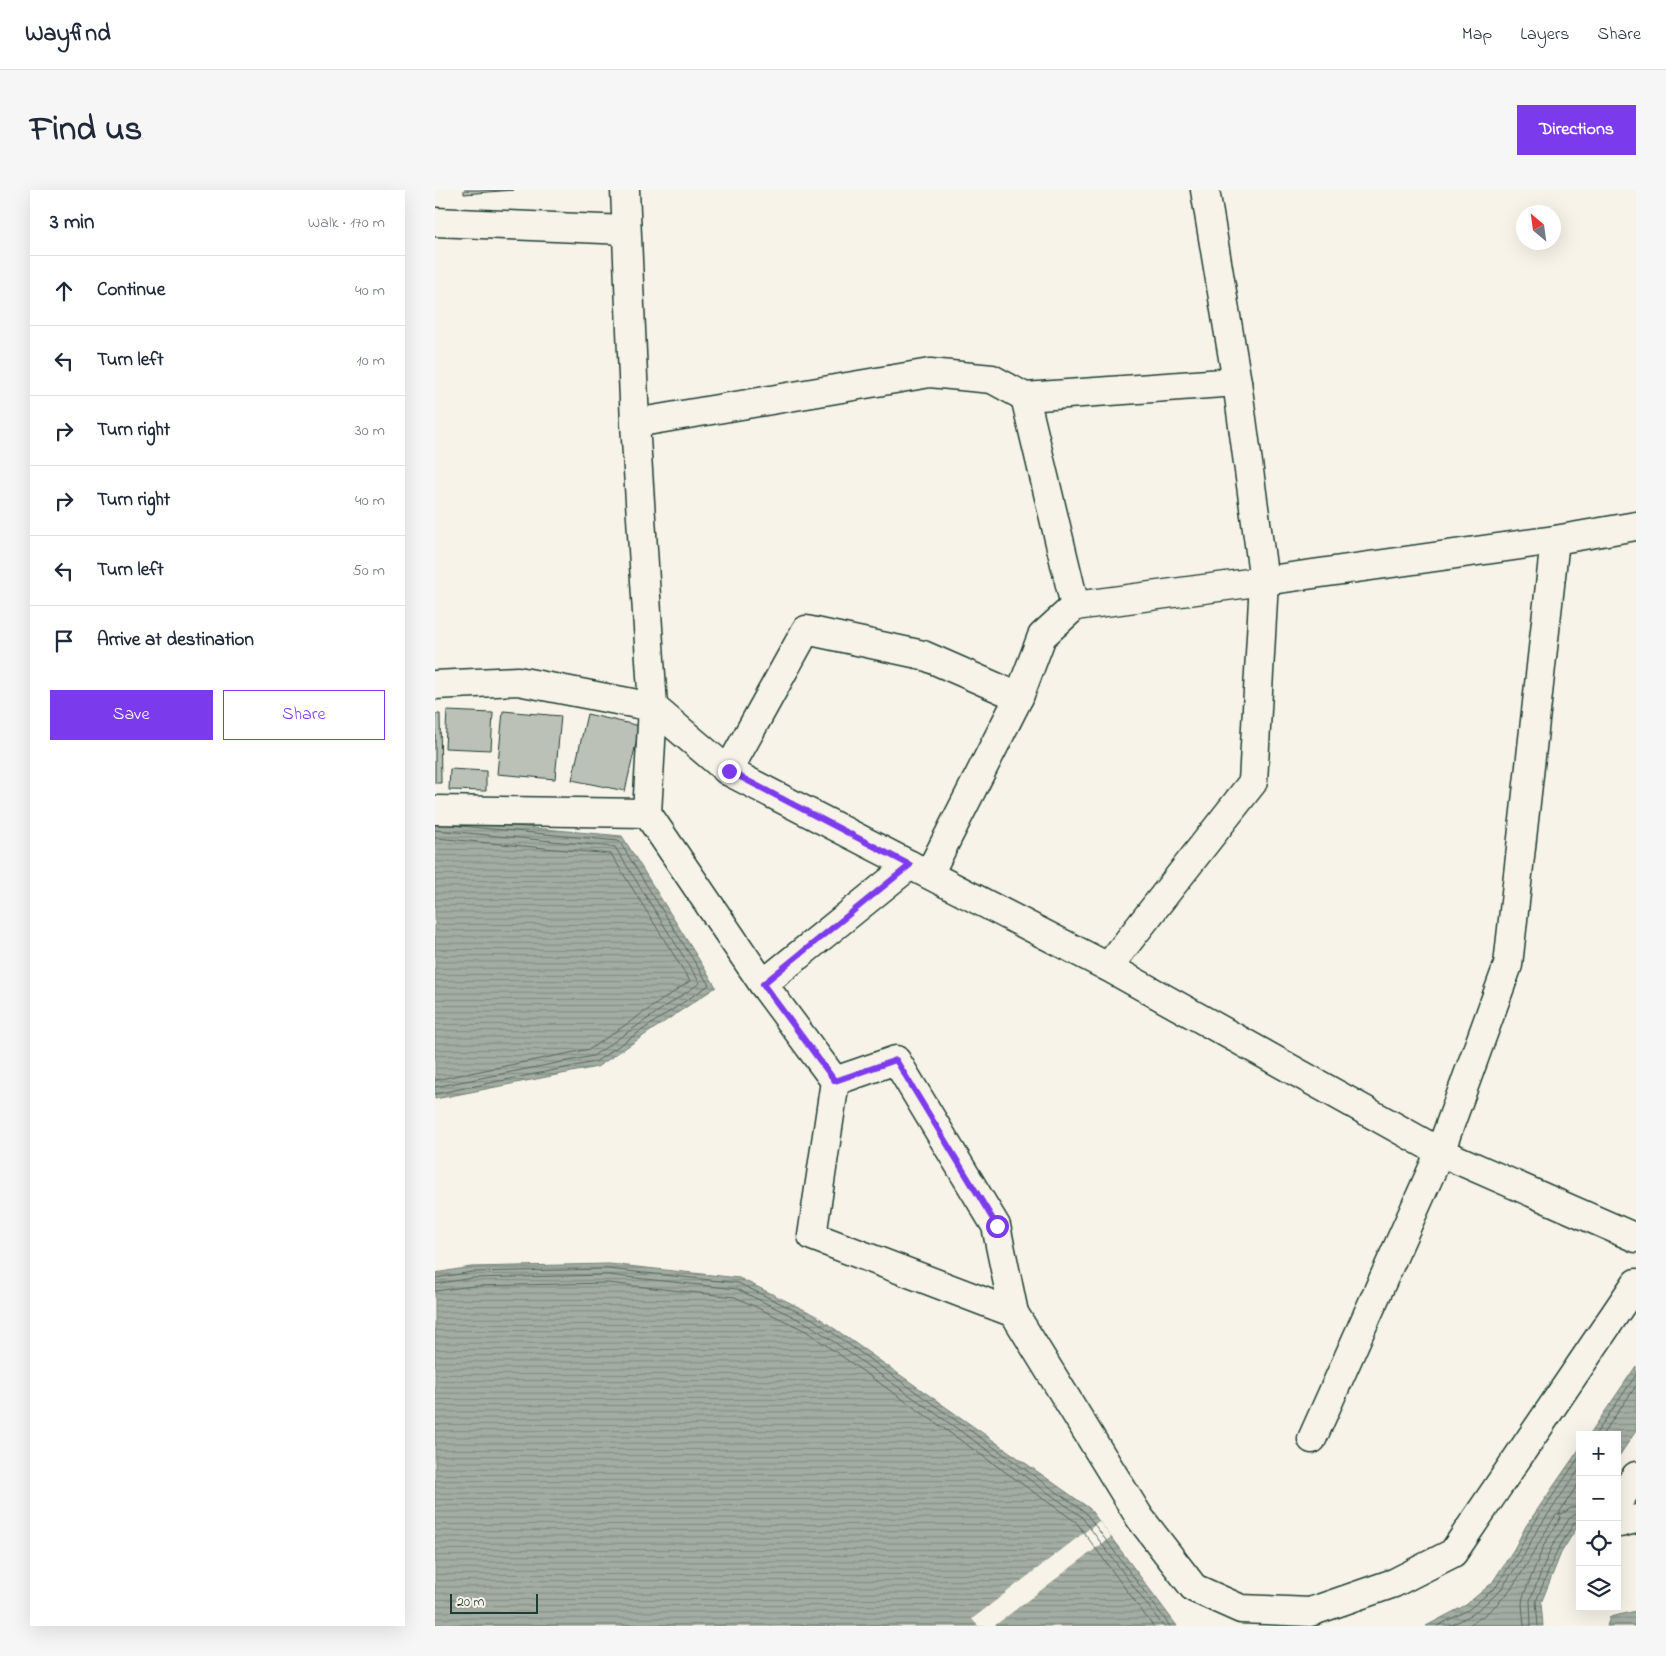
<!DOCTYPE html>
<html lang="en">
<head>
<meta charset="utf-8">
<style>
  body { margin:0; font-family:"Indie Flower",sans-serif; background:#f6f6f7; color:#1f2937 }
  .controls { position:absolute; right:15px; bottom:15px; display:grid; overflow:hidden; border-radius:0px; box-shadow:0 5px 20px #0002 }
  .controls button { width:45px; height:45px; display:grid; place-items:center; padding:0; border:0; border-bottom:1px solid #e0e1e3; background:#fff; color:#1f2937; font:25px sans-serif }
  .compass { position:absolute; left:1081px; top:15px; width:45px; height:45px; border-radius:50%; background:#fff; box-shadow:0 5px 20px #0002; rotate:331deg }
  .scale { position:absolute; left:15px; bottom:12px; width:88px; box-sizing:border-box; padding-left:5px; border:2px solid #1f3d34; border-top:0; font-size:14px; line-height:18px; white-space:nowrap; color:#1f3d34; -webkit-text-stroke:4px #f7f3e8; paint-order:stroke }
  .stop { position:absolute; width:15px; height:15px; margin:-11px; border:4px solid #7c3aed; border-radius:50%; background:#fff }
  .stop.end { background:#7c3aed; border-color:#fff; box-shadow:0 1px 5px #0008 }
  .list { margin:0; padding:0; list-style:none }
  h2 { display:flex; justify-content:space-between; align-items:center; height:65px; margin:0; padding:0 20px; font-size:21px }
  h2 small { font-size:16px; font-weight:400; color:#747a83 }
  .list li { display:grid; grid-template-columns:32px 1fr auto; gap:15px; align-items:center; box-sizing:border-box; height:70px; padding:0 20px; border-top:1px solid #e0e1e3 }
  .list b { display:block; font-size:19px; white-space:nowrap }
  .list em { font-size:16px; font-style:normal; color:#747a83 }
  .actions { display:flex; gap:10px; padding:15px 20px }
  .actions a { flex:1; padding:11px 0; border:1px solid #7c3aed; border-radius:0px; text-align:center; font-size:18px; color:#7c3aed }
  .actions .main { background:#7c3aed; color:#fff }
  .icon { flex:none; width:28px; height:28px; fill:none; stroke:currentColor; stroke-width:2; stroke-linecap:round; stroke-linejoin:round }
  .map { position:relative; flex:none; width:1201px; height:1436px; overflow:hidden; border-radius:0px }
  header { display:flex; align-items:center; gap:30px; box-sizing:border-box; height:70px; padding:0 25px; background:#fff; border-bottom:1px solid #e0e1e3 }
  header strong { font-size:24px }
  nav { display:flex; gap:28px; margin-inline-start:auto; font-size:18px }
  .intro { display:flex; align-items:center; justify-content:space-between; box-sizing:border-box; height:120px; padding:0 30px }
  h1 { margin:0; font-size:35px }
  .button { padding:12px 22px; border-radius:0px; background:#7c3aed; color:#fff; font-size:18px; font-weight:700 }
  main { display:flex; gap:30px; padding:0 30px }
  aside { flex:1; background:#fff; border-radius:0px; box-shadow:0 5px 20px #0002 }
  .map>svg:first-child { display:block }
  .water { fill:url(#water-rules); stroke:#6f8077 }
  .pier { fill:#f7f3e8 }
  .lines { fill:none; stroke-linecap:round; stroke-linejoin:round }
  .shore { stroke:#546a60; stroke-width:1 }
  .building { fill:#bbc1b6; stroke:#1f3d34 }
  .street-casing { stroke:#1f3d34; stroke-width:31 }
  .secondary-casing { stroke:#1f3d34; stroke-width:31 }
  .street { stroke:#f7f3e8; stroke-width:28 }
  .secondary { stroke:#f7f3e8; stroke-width:28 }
  .route { stroke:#7c3aed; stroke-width:6 }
</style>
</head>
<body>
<header>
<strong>Wayfind</strong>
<nav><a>Map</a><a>Layers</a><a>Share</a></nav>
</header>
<div class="intro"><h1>Find us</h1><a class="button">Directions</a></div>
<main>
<aside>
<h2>3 min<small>Walk · 170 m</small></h2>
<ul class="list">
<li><svg class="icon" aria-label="ahead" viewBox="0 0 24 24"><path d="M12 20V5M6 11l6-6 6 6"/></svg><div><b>Continue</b></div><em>40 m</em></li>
<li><svg class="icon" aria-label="left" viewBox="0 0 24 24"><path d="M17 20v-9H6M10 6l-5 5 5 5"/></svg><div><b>Turn left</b></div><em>10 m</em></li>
<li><svg class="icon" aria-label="right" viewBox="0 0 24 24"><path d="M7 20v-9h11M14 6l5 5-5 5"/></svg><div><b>Turn right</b></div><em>30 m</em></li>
<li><svg class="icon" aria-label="right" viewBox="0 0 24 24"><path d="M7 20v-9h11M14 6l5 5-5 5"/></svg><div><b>Turn right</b></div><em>40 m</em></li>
<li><svg class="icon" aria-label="left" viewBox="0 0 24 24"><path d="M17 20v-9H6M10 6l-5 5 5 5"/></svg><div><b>Turn left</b></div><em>50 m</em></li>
<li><svg class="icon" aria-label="arrive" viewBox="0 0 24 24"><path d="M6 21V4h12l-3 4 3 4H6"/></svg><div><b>Arrive at destination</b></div></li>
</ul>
<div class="actions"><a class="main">Save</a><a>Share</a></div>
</aside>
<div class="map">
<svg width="1201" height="1436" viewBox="0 0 1201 1436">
  <defs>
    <pattern id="water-rules" width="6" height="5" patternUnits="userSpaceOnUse" patternTransform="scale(1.25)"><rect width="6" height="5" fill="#a4ada3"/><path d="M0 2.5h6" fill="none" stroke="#858e86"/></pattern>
  </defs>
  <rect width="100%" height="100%" fill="#f7f3e8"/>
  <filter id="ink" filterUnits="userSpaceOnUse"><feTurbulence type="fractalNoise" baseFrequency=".02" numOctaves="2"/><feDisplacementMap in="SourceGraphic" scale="10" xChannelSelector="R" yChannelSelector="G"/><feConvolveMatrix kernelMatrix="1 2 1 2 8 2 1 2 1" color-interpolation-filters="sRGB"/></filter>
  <g filter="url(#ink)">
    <g class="water">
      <path d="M 0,629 L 187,646 L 281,797 L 162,877 L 0,909 Z"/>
      <path d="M 174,1074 L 304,1088 L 380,1125 L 654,1318 L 742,1436 L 0,1436 L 0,1083 L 36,1077 Z"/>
      <path d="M 1201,1176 L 1201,1241 L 1182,1269 L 1182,1245 L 1154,1245 Z"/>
      <path d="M 1145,1258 L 1145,1332 L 1126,1363 L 1106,1413 L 1108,1436 L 991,1436 L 1031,1415 L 1057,1393 L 1079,1359 L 1091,1336 Z"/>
      <path d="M 1201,1421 L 1201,1436 L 1172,1436 L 1175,1427 Z"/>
    </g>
    <path class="pier" d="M 664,1331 L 676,1347 L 559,1436 L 543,1436 L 537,1429 Z"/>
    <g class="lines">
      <g class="shore">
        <path d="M 0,640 L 180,657 L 265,793 L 158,866 L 0,897"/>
        <path d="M 0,648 L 176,664 L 255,791 L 155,859 L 0,890"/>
        <path d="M 0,904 L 160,872 L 274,795 L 184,651 L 15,635"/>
        <path d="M 0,1088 L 37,1082 L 173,1079 L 303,1093 L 378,1129 L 650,1322 L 735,1436"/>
        <path d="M 0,1094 L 37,1088 L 173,1085 L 302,1099 L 375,1135 L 646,1326 L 728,1436"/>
        <path d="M 0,1101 L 38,1096 L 173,1093 L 300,1107 L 371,1141 L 641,1332 L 718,1436"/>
        <path d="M 1160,1245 L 1201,1185"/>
        <path d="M 1167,1245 L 1201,1196"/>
        <path d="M 1145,1291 L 1124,1323 L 1127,1324 L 1136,1318 L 1145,1317"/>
        <path d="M 1002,1436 L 1033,1420 L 1061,1397 L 1083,1362 L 1095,1339 L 1145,1266"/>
        <path d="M 1015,1436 L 1038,1424 L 1065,1401 L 1089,1365 L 1101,1342 L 1145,1278"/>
        <path d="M 1032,1436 C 1080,1411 1093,1367 1121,1325 L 1124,1324 L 1126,1327 L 1109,1355 L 1088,1407 L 1087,1414 L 1089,1436"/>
        <path d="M 1096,1436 L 1095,1410 L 1116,1358 L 1134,1329 L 1139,1325 L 1145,1324"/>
        <path d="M 1103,1436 L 1101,1411 L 1122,1361 L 1139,1333 L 1145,1330"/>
      </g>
    </g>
    <g class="building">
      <path d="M 29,0 L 78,0 L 29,4 Z"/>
      <path d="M 12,521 L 58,523 L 56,560 L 10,558 Z"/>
      <path d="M 68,521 L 126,526 L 120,589 L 62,584 Z"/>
      <path d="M 0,524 L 5,524 L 6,593 L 0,593 Z"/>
      <path d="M 152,524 L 205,536 L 190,601 L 137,590 Z"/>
      <path d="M 15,579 L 51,581 L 51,601 L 14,600 Z"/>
    </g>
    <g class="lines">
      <defs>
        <g id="street">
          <path d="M 190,0 L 200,233 L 218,517 L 212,623 L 328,794 L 400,891 L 377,1046 L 579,1123 L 705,1328 L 759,1398 L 806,1419 L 875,1422 L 959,1393 L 1018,1363 L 1201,1093"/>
          <path d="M 770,0 L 802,192 L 829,391 L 1120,350 L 1201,336"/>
          <path d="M 0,32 L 191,40"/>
          <path d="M 590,207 L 640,416 L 829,391 L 818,592 L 673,777"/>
          <path d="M 200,233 L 495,183 L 557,189 L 590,207 L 802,192"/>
          <path d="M 293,581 L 371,440 L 488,465 L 584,507"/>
          <path d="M 0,620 L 212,623"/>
          <path d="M 494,684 L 584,507 L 607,446 L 640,416"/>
          <path d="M 328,794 L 475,675"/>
          <path d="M 400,891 L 461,870 L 561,1036 L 579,1123"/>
          <path d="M 877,1249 L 1005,962 L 1073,775 L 1120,350"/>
          <path d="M 1182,1313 L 1201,1286"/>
          <path d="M 1182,1328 L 1185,1333 L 1201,1329"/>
        </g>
        <path id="secondary" d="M 0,495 L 83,491 L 218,517 L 293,581 L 673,777 L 1005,962 L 1201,1048"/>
      </defs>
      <use href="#street" class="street-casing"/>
      <use href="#secondary" class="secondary-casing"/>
      <use href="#street" class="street"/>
      <use href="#secondary" class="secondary"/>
    </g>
  </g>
  <g class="lines" filter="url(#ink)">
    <path class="route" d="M 294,581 L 475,675 L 328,794 L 400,891 L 461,870 L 562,1036"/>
  </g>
</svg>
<div class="controls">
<button>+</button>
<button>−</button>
<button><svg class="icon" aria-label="locate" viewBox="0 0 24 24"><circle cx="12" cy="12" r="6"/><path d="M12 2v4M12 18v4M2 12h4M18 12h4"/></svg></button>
<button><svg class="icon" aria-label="layers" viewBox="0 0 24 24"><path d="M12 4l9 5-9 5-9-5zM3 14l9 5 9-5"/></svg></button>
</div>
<svg class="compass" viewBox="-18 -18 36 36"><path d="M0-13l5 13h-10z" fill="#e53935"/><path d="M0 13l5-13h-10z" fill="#747a83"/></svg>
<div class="scale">20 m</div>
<div class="stop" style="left:562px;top:1036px"></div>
<div class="stop end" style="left:294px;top:581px"></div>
</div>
</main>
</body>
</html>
